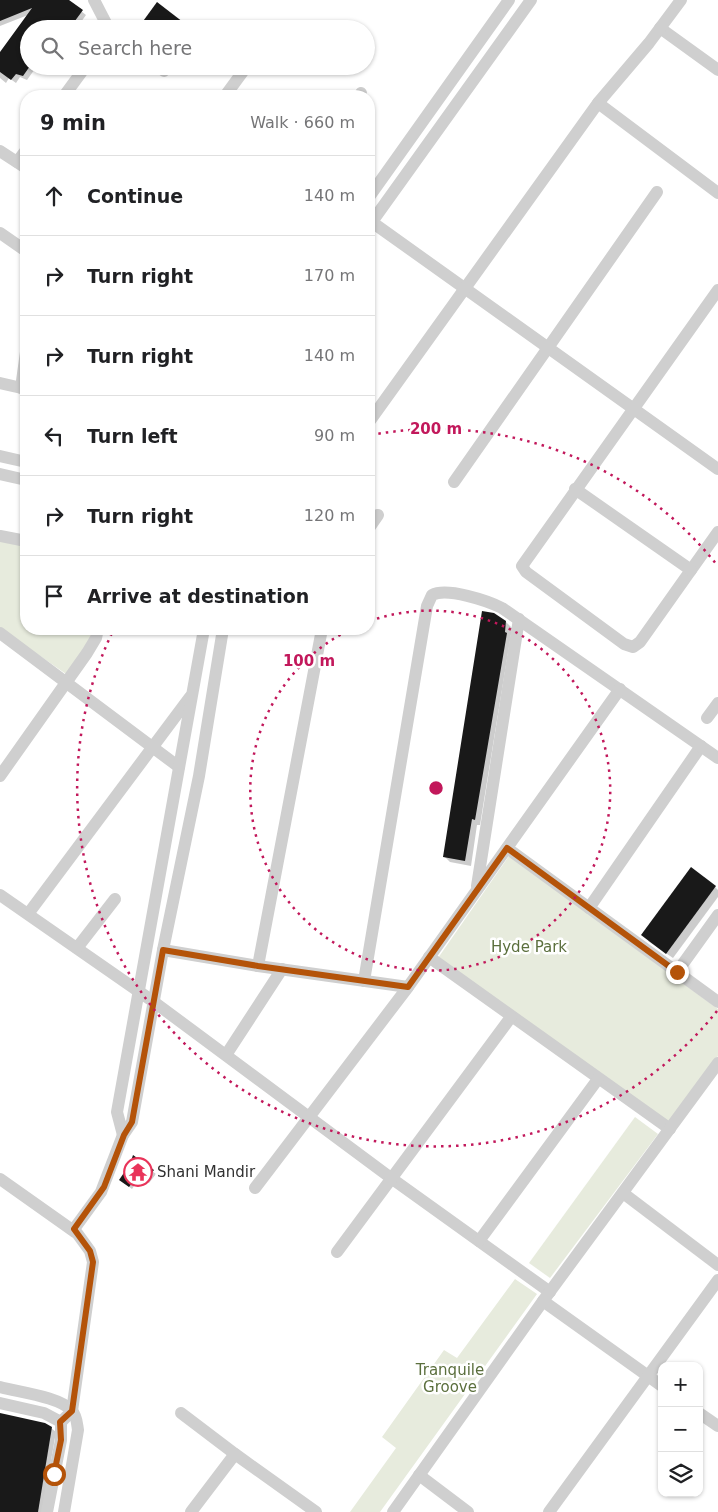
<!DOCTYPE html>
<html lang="en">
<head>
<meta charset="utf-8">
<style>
  body { margin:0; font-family:"DejaVu Sans",sans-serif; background:#f6f6f6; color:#202124 }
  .controls { position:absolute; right:15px; bottom:15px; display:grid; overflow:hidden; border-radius:10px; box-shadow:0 1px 4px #0004 }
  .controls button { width:45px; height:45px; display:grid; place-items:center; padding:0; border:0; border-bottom:1px solid #e0e0e0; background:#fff; color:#202124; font:25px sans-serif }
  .stop { position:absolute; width:15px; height:15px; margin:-11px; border:4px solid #b45309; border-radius:50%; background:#fff }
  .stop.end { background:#b45309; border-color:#fff; box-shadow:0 1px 5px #0008 }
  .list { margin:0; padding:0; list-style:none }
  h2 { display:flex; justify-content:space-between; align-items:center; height:65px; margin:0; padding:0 20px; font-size:21px }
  h2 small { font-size:16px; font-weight:400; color:#757577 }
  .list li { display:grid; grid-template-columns:32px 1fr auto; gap:15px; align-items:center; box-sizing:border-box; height:80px; padding:0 20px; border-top:1px solid #e0e0e0 }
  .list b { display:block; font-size:19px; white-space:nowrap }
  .list em { font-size:16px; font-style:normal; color:#757577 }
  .icon { flex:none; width:28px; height:28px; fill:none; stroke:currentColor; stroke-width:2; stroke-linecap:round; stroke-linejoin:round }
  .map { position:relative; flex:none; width:718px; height:1512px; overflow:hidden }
  .search { position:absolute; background:#fff; box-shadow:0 1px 4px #0004; left:20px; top:20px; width:355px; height:55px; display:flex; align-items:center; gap:12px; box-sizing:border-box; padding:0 18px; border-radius:28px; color:#757577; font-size:19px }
  .panel { position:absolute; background:#fff; box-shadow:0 1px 4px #0004; left:20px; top:90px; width:355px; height:545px; border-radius:20px }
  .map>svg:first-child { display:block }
  .green { fill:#e7ebdd }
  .shadow { fill:#0003 }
  .building { fill:#191919 }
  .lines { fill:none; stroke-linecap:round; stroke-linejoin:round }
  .minor { stroke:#cfcfcf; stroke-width:12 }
  .route { stroke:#b45309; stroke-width:6 }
  .ring { fill:none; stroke:#c2185b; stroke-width:2.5; stroke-dasharray:2.5 5 }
  .labels { text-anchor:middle; stroke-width:5; stroke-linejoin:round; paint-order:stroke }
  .park-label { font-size:15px; fill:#5b6f3d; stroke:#fff }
  .poi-label { font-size:15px; fill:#323232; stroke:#fff; text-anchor:start }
  .centre { fill:#c2185b; stroke:#fff; stroke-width:2.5 }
  .ring-label { font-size:15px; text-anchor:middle; font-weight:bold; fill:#c2185b; stroke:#fff; stroke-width:5; stroke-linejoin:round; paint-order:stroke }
</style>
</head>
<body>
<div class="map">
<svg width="718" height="1512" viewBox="0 0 718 1512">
  <rect width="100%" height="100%" fill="#fff"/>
  <g class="green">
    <path d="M 0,539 L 26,545 L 26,629 L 94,629 L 92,639 L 66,674 L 0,628 Z"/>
    <path d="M 509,856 L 718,1009 L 718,1056 L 669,1123 L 438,958 Z"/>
    <path d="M 635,1117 L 658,1134 L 550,1278 L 529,1263 Z"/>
    <path d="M 515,1279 L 537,1294 L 380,1512 L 350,1512 L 396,1448 L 382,1437 L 444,1350 L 457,1358 Z"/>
  </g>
  <g class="shadow">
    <path d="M 0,0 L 67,0 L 86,15 L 76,29 L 29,29 L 29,66 L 37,66 L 27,80 L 20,77 L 16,83 L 9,78 L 6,83 L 0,78 L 0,54 L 28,15 L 0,26 Z"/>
    <path d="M 506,622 L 512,628 L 480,825 L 477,825 L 471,866 L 450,862 L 444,856 Z"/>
    <path d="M 715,887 L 718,890 L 718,897 L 673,958 L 648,941 Z"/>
    <path d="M 133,1157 L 156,1174 L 149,1183 L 141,1176 L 132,1189 L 123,1182 Z"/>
    <path d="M 0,1414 L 51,1428 L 56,1432 L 42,1512 L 0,1512 Z"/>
  </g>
  <g class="building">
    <path d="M 0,0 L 69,0 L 83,10 L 69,29 L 29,29 L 30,66 L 23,76 L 16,74 L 11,80 L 0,72 L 0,52 L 32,8 L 0,21 Z"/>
    <path d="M 157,2 L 192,29 L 147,29 L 141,24 Z"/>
    <path d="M 482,611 L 494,613 L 506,621 L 505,632 L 507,633 L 475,820 L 472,819 L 465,861 L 443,857 Z"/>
    <path d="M 691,867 L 716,886 L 666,954 L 641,935 Z"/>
    <path d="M 133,1155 L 154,1170 L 146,1181 L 138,1175 L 129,1187 L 119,1180 L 130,1164 Z"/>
    <path d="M 0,1413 L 45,1423 L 52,1427 L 38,1512 L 0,1512 Z"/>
  </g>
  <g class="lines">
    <g class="minor">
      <path d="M 94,0 L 109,29"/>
      <path d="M 660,28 L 718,70"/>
      <path d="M 158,66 L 164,71"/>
      <path d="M 64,96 L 86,66"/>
      <path d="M 225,96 L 247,66"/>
      <path d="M 359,96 L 361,93"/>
      <path d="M 598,103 L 718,193"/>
      <path d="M 0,151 L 26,168"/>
      <path d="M 17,162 L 26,150"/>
      <path d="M 369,197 L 509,0"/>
      <path d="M 369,220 L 718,469"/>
      <path d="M 369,226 L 531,0"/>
      <path d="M 0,233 L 26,251"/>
      <path d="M 718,290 L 522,566 L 526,572 L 624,644 L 633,647 L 640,642 L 718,532"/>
      <path d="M 0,383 L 26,389"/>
      <path d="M 21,388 L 26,352"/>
      <path d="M 369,422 L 598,103 L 649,43 L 681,0"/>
      <path d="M 0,456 L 26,462"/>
      <path d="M 0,474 L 26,480"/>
      <path d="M 454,482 L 657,192"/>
      <path d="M 575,489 L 691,570"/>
      <path d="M 369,528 L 378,515"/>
      <path d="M 0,536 L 26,541"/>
      <path d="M 0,633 L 179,767"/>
      <path d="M 707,718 L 718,703"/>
      <path d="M 0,776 L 87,653 L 96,638 L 98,629"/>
      <path d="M 507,848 L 718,1002"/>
      <path d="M 477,886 L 519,619"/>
      <path d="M 0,895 L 154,1002 L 391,1178 L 550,1292"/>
      <path d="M 589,908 L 701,746"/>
      <path d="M 28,914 L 190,697"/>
      <path d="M 77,948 L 115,899"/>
      <path d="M 163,950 L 258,966 L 408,987"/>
      <path d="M 429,957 L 670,1129"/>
      <path d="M 258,966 L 322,629"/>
      <path d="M 677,972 L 718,915"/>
      <path d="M 364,981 L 427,606 L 432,595 C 447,587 488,601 502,608 L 718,758"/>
      <path d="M 226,1055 L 282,969"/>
      <path d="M 123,1135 L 117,1112 L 204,629"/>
      <path d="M 0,1179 L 75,1232"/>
      <path d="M 255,1188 L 408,987 L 620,689"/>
      <path d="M 623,1193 L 718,1265"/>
      <path d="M 479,1241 L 598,1079"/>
      <path d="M 337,1252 L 511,1017"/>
      <path d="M 543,1301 L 662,1386"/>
      <path d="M 0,1387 C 18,1392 61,1397 72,1411 C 77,1416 77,1424 78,1430 L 64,1512"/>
      <path d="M 0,1403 L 44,1413 L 61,1422 L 61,1440 L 47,1512"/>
      <path d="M 181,1413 L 235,1454"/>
      <path d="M 699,1413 L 718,1426"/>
      <path d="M 61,1422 L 72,1411 L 93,1262 L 90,1251 L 74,1229 L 101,1192 L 123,1135 L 132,1122 L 163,950 L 199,776 L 223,629"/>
      <path d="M 419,1475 L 468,1512"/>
      <path d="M 191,1512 L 235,1454 L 316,1512"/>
      <path d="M 393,1512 L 543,1301 L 718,1063"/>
      <path d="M 549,1512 L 718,1280"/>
    </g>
  </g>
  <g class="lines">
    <path class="route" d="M 54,1474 L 61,1440 L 60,1422 L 72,1411 L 93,1262 L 90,1251 L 74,1229 L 104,1187 L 124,1135 L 132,1122 L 163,950 L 258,966 L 408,987 L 507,848 L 677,972"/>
  </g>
  <g class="ring">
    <path d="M370 621A180 180 0 1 1 351 629"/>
    <path d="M717 1011A359 359 0 0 1 113 631M371 435A359 359 0 0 1 717 565"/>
  </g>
  <defs>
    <symbol id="temple-ring" viewBox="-11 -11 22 22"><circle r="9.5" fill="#fff" stroke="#e9345a" stroke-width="1.5"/><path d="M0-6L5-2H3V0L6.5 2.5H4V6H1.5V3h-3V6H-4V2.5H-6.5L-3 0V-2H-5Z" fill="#e9345a"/></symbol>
  </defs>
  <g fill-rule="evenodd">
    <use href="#temple-ring" x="122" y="1156" width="32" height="32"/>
  </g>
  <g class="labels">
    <g class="park-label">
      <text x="529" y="952">Hyde Park</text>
      <text x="450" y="1375">Tranquile<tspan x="450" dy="17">Groove</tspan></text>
    </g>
    <g class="poi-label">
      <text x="157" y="1177">Shani Mandir</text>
    </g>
  </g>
  <circle cx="436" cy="788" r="8" class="centre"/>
  <g class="ring-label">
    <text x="436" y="434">200 m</text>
    <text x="309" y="666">100 m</text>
  </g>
</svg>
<div class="controls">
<button>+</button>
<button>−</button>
<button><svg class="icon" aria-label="layers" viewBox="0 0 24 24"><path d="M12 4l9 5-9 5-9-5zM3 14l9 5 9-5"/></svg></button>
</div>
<div class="stop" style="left:54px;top:1474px"></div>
<div class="stop end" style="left:677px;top:972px"></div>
<div class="search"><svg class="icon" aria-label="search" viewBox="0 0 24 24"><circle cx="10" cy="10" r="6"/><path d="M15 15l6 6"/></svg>Search here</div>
<section class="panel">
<h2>9 min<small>Walk · 660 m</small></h2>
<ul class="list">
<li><svg class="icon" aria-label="ahead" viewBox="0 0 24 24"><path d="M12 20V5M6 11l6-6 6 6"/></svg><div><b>Continue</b></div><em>140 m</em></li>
<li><svg class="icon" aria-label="right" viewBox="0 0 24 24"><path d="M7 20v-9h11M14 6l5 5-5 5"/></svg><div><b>Turn right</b></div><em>170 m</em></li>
<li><svg class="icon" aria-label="right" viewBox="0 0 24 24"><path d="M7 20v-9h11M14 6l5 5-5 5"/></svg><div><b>Turn right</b></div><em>140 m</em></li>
<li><svg class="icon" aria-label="left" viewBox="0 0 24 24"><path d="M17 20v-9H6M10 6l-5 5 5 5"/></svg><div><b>Turn left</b></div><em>90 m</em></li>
<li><svg class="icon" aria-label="right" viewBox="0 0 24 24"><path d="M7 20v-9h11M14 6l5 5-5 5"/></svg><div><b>Turn right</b></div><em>120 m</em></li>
<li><svg class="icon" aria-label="arrive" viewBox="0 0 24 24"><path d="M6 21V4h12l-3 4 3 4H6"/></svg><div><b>Arrive at destination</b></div></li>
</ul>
</section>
</div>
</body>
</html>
